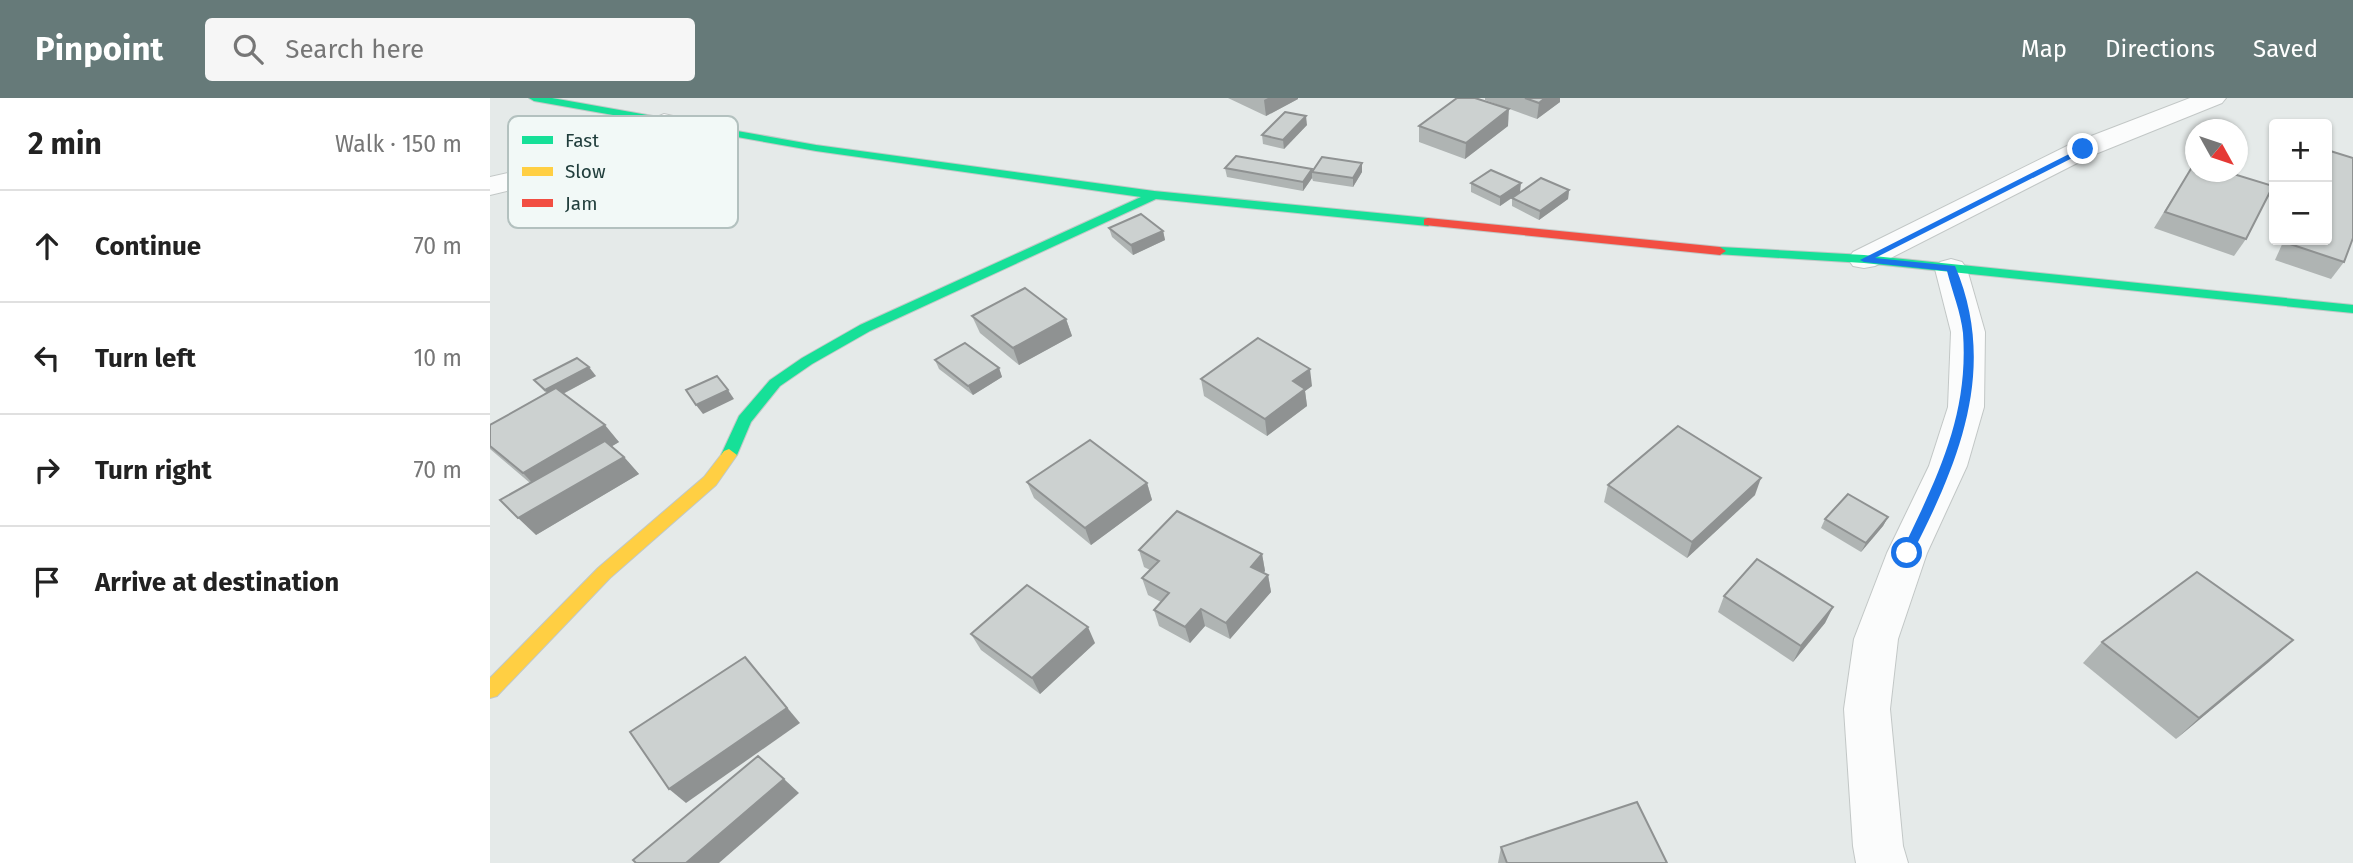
<!DOCTYPE html>
<html lang="en">
<head>
<meta charset="utf-8">
<style>
  body { margin:0; font-family:"Fira Sans",sans-serif; background:#f6f6f6; color:#222 }
  .controls { position:absolute; right:21px; top:21px; display:grid; overflow:hidden; border-radius:7px; box-shadow:0 2px 5px #0004 }
  .controls button { width:63px; height:63px; display:grid; place-items:center; padding:0; border:0; border-bottom:2px solid #e0e0e0; background:#fff; color:#222; font:35px sans-serif }
  .compass { position:absolute; left:1695px; top:21px; width:63px; height:63px; border-radius:50%; background:#fff; box-shadow:0 2px 5px #0004; rotate:130deg }
  .stop { position:absolute; width:21px; height:21px; margin:-16px; border:5px solid #1a73e8; border-radius:50%; background:#fff }
  .stop.end { background:#1a73e8; border-color:#fff; box-shadow:0 2px 7px #0008 }
  .list { margin:0; padding:0; list-style:none }
  h2 { display:flex; justify-content:space-between; align-items:center; height:91px; margin:0; padding:0 28px; font-size:30px }
  h2 small { font-size:23px; font-weight:400; color:#767676 }
  .list li { display:grid; grid-template-columns:46px 1fr auto; gap:21px; align-items:center; box-sizing:border-box; height:112px; padding:0 28px; border-top:2px solid #e0e0e0 }
  .list b { display:block; font-size:26px; white-space:nowrap }
  .list em { font-size:23px; font-style:normal; color:#767676 }
  .icon { flex:none; width:38px; height:38px; fill:none; stroke:currentColor; stroke-width:2; stroke-linecap:round; stroke-linejoin:round }
  .map { position:relative; flex:none; width:1863px; height:765px; overflow:hidden }
  header { display:flex; align-items:center; gap:42px; box-sizing:border-box; height:98px; padding:0 35px; background:#667a79; color:#fff }
  header strong { font-size:33px }
  nav { display:flex; gap:38px; margin-inline-start:auto; font-size:24px }
  .search { width:490px; height:63px; background:#f6f6f6; display:flex; align-items:center; gap:18px; box-sizing:border-box; padding:0 24px; border-radius:7px; color:#767676; font-size:26px }
  main { display:flex }
  aside { flex:1; background:#fff }
  .map>svg:first-child { display:block }
  .lines { fill:none; stroke-linecap:round; stroke-linejoin:round }
  .street-casing { stroke:#c2c7c6; stroke-width:2 }
  .fast-casing { stroke:#c0c8c6; stroke-width:2 }
  .slow-casing { stroke:#c0c8c6; stroke-width:2 }
  .jam-casing { stroke:#c0c8c6; stroke-width:2 }
  .street { fill:#fbfcfc; fill-rule:evenodd }
  .fast { fill:#16e098; fill-rule:evenodd }
  .slow { fill:#ffcf43; fill-rule:evenodd }
  .jam { fill:#f24e42; fill-rule:evenodd }
  .wall { fill:#afb4b3 }
  .shaded-wall { fill:#8f9292 }
  .building { fill:#ccd1d0; stroke:#8f9292; stroke-width:2 }
  .route { fill:#1a73e8 }
  .key { fill:#f2f9f7; stroke:#b3c1bf; stroke-width:2 }
  .key-label { font-size:19px; fill:#213e3c }
</style>
</head>
<body>
<header>
<strong>Pinpoint</strong>
<div class="search"><svg class="icon" aria-label="search" viewBox="0 0 24 24"><circle cx="10" cy="10" r="6"/><path d="M15 15l6 6"/></svg>Search here</div>
<nav><a>Map</a><a>Directions</a><a>Saved</a></nav>
</header>
<main>
<aside>
<h2>2 min<small>Walk · 150 m</small></h2>
<ul class="list">
<li><svg class="icon" aria-label="ahead" viewBox="0 0 24 24"><path d="M12 20V5M6 11l6-6 6 6"/></svg><div><b>Continue</b></div><em>70 m</em></li>
<li><svg class="icon" aria-label="left" viewBox="0 0 24 24"><path d="M17 20v-9H6M10 6l-5 5 5 5"/></svg><div><b>Turn left</b></div><em>10 m</em></li>
<li><svg class="icon" aria-label="right" viewBox="0 0 24 24"><path d="M7 20v-9h11M14 6l5 5-5 5"/></svg><div><b>Turn right</b></div><em>70 m</em></li>
<li><svg class="icon" aria-label="arrive" viewBox="0 0 24 24"><path d="M6 21V4h12l-3 4 3 4H6"/></svg><div><b>Arrive at destination</b></div></li>
</ul>
</aside>
<div class="map">
<svg width="1863" height="765" viewBox="0 0 1863 765">
  <rect width="100%" height="100%" fill="#e5eae9"/>
  <g class="lines">
    <defs>
      <g id="street">
        <path d="M 1700,0 L 1736,0 L 1732,5 L 1603,57 L 1385,168 L 1374,170 L 1363,168 L 1358,161 L 1363,154 L 1583,45 Z"/>
        <path d="M 174,16 L 183,18 L 187,24 L 183,30 L 78,78 L 0,97 L 0,79 L 59,66 Z"/>
        <path d="M 1461,161 L 1472,164 L 1477,171 L 1495,234 L 1494,309 L 1477,368 L 1437,455 L 1408,541 L 1400,611 L 1413,748 L 1418,765 L 1366,765 L 1363,748 L 1354,611 L 1364,541 L 1397,455 L 1439,368 L 1458,309 L 1461,234 L 1445,171 L 1450,164 Z"/>
      </g>
      <g id="fast">
        <path d="M 39,0 L 62,0 L 326,47 L 664,93 L 938,120 L 944,124 L 938,128 L 666,101 L 380,233 L 322,266 L 290,288 L 261,324 L 247,357 L 239,363 L 231,357 L 249,318 L 280,282 L 312,260 L 370,227 L 651,99 L 326,53 L 44,3 Z"/>
        <path d="M 1230,149 L 1374,157 L 1863,207 L 1863,215 L 1374,165 L 1226,156 L 1226,150 Z"/>
      </g>
      <path id="slow" d="M 239,351 L 247,357 L 226,387 L 120,480 L 7,598 L 0,600 L 0,580 L 108,470 L 214,379 L 234,353 Z"/>
      <path id="jam" d="M 938,120 L 1230,149 L 1236,153 L 1230,157 L 934,127 L 934,121 Z"/>
    </defs>
    <use href="#street" class="street-casing"/>
    <use href="#fast" class="fast-casing"/>
    <use href="#slow" class="slow-casing"/>
    <use href="#jam" class="jam-casing"/>
    <use href="#street" class="street"/>
    <use href="#fast" class="fast"/>
    <use href="#slow" class="slow"/>
    <use href="#jam" class="jam"/>
  </g>
  <g class="wall">
    <path d="M 738,0 L 808,0 L 808,1 L 776,18 Z"/>
    <path d="M 995,0 L 1070,0 L 1070,4 L 1047,21 L 995,2 Z"/>
    <path d="M 817,27 L 794,51 L 773,46 L 772,37 Z"/>
    <path d="M 929,28 L 1018,28 L 975,61 L 929,44 Z"/>
    <path d="M 1705,64 L 1756,141 L 1744,158 L 1664,130 Z"/>
    <path d="M 872,65 L 872,74 L 863,89 L 823,83 L 822,80 L 813,93 L 737,79 L 735,70 L 822,73 Z"/>
    <path d="M 981,85 L 1030,94 L 1079,92 L 1078,101 L 1049,122 L 1022,108 L 1022,100 L 1010,108 L 981,94 Z"/>
    <path d="M 619,130 L 673,133 L 675,142 L 643,157 L 622,139 Z"/>
    <path d="M 1794,142 L 1837,142 L 1854,164 L 1841,181 L 1785,162 Z"/>
    <path d="M 482,218 L 576,221 L 582,238 L 529,267 L 490,235 Z"/>
    <path d="M 445,262 L 509,270 L 512,279 L 483,297 L 449,271 Z"/>
    <path d="M 106,278 L 73,296 L 129,344 L 122,348 L 134,359 L 149,376 L 46,437 L 40,385 L 0,351 L 0,327 L 56,295 L 44,282 Z"/>
    <path d="M 711,281 L 822,288 L 815,293 L 817,308 L 777,338 L 714,298 Z"/>
    <path d="M 537,384 L 657,385 L 662,402 L 601,447 L 544,400 Z"/>
    <path d="M 1118,387 L 1265,397 L 1197,460 L 1114,404 Z"/>
    <path d="M 1398,419 L 1393,428 L 1371,454 L 1331,430 L 1335,421 Z"/>
    <path d="M 649,452 L 772,456 L 775,473 L 774,475 L 778,477 L 781,494 L 740,541 L 715,528 L 700,545 L 669,528 L 664,512 L 671,504 L 658,497 L 652,480 L 660,472 L 654,469 Z"/>
    <path d="M 1234,498 L 1343,509 L 1335,525 L 1303,564 L 1228,514 Z"/>
    <path d="M 481,536 L 605,545 L 550,596 L 491,552 Z"/>
    <path d="M 1803,542 L 1686,641 L 1593,565 L 1612,544 Z"/>
    <path d="M 1011,749 L 1177,765 L 1008,765 Z"/>
  </g>
  <g class="shaded-wall">
    <path d="M 778,0 L 808,0 L 808,1 L 776,18 L 774,2 Z"/>
    <path d="M 1055,0 L 1070,0 L 1070,4 L 1047,21 L 1049,5 Z"/>
    <path d="M 1019,11 L 1018,28 L 975,61 L 976,45 Z"/>
    <path d="M 816,18 L 817,27 L 794,51 L 793,42 Z"/>
    <path d="M 872,65 L 872,74 L 863,89 L 863,80 Z"/>
    <path d="M 822,71 L 822,80 L 813,93 L 813,84 Z"/>
    <path d="M 1031,85 L 1030,94 L 1010,108 L 1010,99 Z"/>
    <path d="M 1079,92 L 1078,101 L 1049,122 L 1050,113 Z"/>
    <path d="M 673,133 L 675,142 L 643,157 L 641,147 Z"/>
    <path d="M 576,221 L 582,238 L 529,267 L 523,250 Z"/>
    <path d="M 99,269 L 106,278 L 63,301 L 55,292 Z"/>
    <path d="M 509,270 L 512,279 L 483,297 L 478,288 Z"/>
    <path d="M 820,271 L 822,288 L 815,293 L 817,308 L 777,338 L 775,321 L 803,283 Z"/>
    <path d="M 238,292 L 244,301 L 213,316 L 206,307 Z"/>
    <path d="M 115,327 L 129,344 L 49,392 L 33,375 Z"/>
    <path d="M 134,359 L 149,376 L 46,437 L 28,420 Z"/>
    <path d="M 1271,380 L 1265,397 L 1197,460 L 1202,444 Z"/>
    <path d="M 657,385 L 662,402 L 601,447 L 595,430 Z"/>
    <path d="M 1398,419 L 1393,428 L 1371,454 L 1376,445 Z"/>
    <path d="M 772,456 L 775,473 L 764,485 L 761,469 Z"/>
    <path d="M 778,477 L 781,494 L 740,541 L 736,525 Z"/>
    <path d="M 1343,509 L 1335,525 L 1303,564 L 1311,548 Z"/>
    <path d="M 711,511 L 715,528 L 700,545 L 695,529 Z"/>
    <path d="M 598,529 L 605,545 L 550,596 L 542,580 Z"/>
    <path d="M 1803,542 L 1779,564 L 1686,641 L 1709,620 Z"/>
    <path d="M 255,559 L 310,625 L 196,705 L 179,691 Z"/>
    <path d="M 294,681 L 309,695 L 229,765 L 196,765 Z"/>
  </g>
  <g class="building">
    <path d="M 967,0 L 985,0 L 1019,11 L 976,45 L 929,28 Z"/>
    <path d="M 1035,0 L 1055,0 L 1049,5 Z"/>
    <path d="M 795,14 L 816,18 L 793,42 L 772,37 Z"/>
    <path d="M 1837,52 L 1863,60 L 1863,140 L 1854,164 L 1797,145 L 1799,142 L 1837,142 Z"/>
    <path d="M 746,58 L 822,71 L 813,84 L 735,70 Z"/>
    <path d="M 832,59 L 872,65 L 863,80 L 822,74 Z"/>
    <path d="M 1705,64 L 1705,74 L 1737,74 L 1783,88 L 1756,141 L 1675,114 Z"/>
    <path d="M 1001,72 L 1031,85 L 1010,99 L 981,85 Z"/>
    <path d="M 1051,80 L 1079,92 L 1050,113 L 1022,100 Z"/>
    <path d="M 651,116 L 673,133 L 641,147 L 619,130 Z"/>
    <path d="M 535,190 L 576,221 L 523,250 L 482,218 Z"/>
    <path d="M 768,240 L 820,271 L 803,283 L 815,291 L 775,321 L 711,281 Z"/>
    <path d="M 475,245 L 509,270 L 478,288 L 445,262 Z"/>
    <path d="M 87,260 L 99,269 L 55,292 L 44,282 Z"/>
    <path d="M 227,278 L 238,292 L 206,307 L 196,292 Z"/>
    <path d="M 66,290 L 115,327 L 33,375 L 0,348 L 0,327 Z"/>
    <path d="M 1188,328 L 1271,380 L 1202,444 L 1118,387 Z"/>
    <path d="M 600,342 L 657,385 L 595,430 L 537,384 Z"/>
    <path d="M 115,343 L 134,359 L 28,420 L 10,402 Z"/>
    <path d="M 1358,396 L 1398,419 L 1376,445 L 1335,421 Z"/>
    <path d="M 687,413 L 772,456 L 761,469 L 778,477 L 736,525 L 711,511 L 695,529 L 664,512 L 679,495 L 652,480 L 669,463 L 649,452 Z"/>
    <path d="M 1267,461 L 1343,509 L 1311,548 L 1234,498 Z"/>
    <path d="M 1707,474 L 1803,542 L 1709,620 L 1612,544 Z"/>
    <path d="M 537,487 L 598,529 L 542,580 L 481,536 Z"/>
    <path d="M 255,559 L 297,610 L 179,691 L 140,634 Z"/>
    <path d="M 268,658 L 294,681 L 196,765 L 146,765 L 143,762 Z"/>
    <path d="M 1147,704 L 1177,765 L 1017,765 L 1011,749 Z"/>
  </g>
  <path class="route" d="M 1593,49 L 1596,53 L 1385,160 L 1465,168 C 1509,271 1468,366 1421,458 L 1413,458 L 1411,455 C 1446,382 1479,319 1473,235 C 1471,215 1462,193 1457,173 L 1374,164 L 1370,162 Z"/>
  <rect x="18" y="18" width="230" height="112" rx="10" class="key"/>
  <rect x="32" y="38" width="31" height="8" fill="#16e098"/>
  <rect x="32" y="69" width="31" height="9" fill="#ffcf43"/>
  <rect x="32" y="101" width="31" height="8" fill="#f24e42"/>
  <g class="key-label">
    <text x="75" y="49">Fast</text>
    <text x="75" y="80">Slow</text>
    <text x="75" y="112">Jam</text>
  </g>
</svg>
<div class="controls">
<button>+</button>
<button>−</button>
</div>
<svg class="compass" viewBox="-18 -18 36 36"><path d="M0-13l5 13h-10z" fill="#e53935"/><path d="M0 13l5-13h-10z" fill="#767676"/></svg>
<div class="stop" style="left:1417px;top:455px"></div>
<div class="stop end" style="left:1593px;top:51px"></div>
</div>
</main>
</body>
</html>
